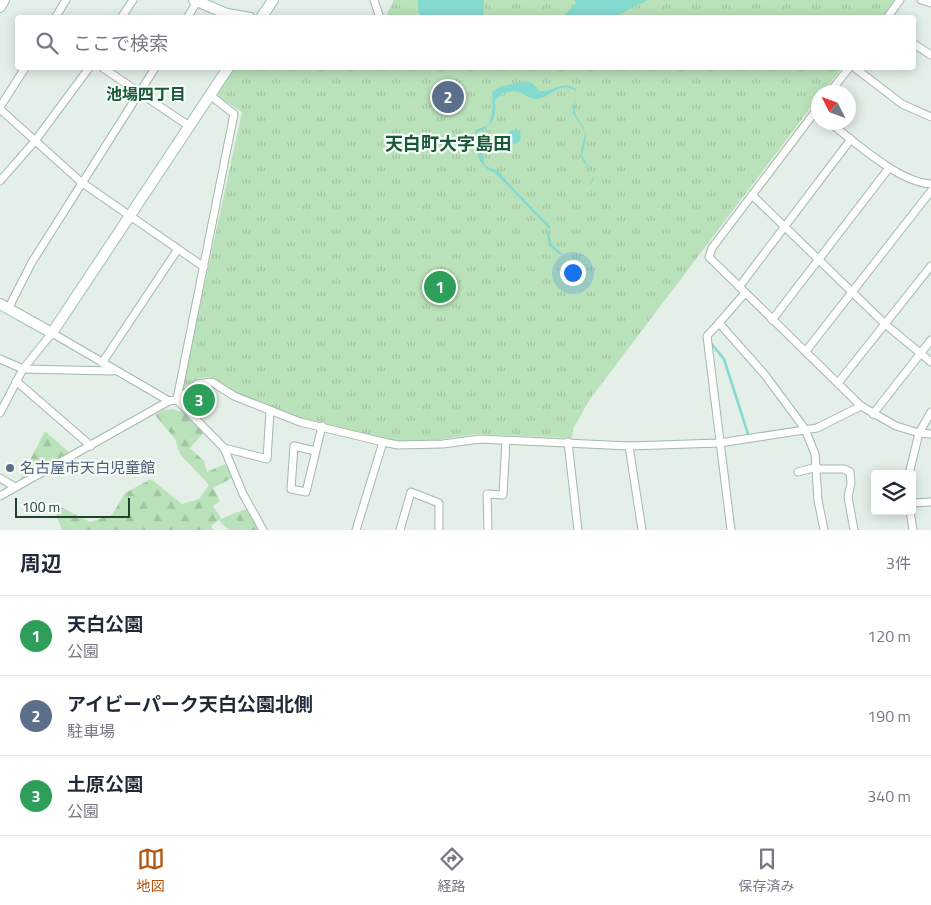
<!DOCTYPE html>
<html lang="ja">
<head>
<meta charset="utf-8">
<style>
  body { margin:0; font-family:"Titillium Web","Noto Sans JP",sans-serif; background:#f6f6f7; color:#1f2937 }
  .controls { position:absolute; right:15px; bottom:15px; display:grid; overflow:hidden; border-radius:5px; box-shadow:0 2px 12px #0003 }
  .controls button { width:45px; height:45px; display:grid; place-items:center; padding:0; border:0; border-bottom:1px solid #e0e1e3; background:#fff; color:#1f2937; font:25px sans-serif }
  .compass { position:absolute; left:811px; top:85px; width:45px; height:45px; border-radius:50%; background:#fff; box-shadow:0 2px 12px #0003; rotate:312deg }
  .scale { position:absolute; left:15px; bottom:12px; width:115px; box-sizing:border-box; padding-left:5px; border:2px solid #204330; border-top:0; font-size:14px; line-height:18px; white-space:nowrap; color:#204330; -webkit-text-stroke:4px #f5fbf6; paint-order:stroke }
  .you { position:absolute; left:572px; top:272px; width:18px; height:18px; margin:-12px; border:4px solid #fff; border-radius:50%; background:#1a73e8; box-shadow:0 0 0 8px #1a73e833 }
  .badge { display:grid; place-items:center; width:32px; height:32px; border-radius:50%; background:#b45309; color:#fff; font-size:16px; font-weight:700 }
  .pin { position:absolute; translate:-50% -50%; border:2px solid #fff; box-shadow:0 1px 5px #0006 }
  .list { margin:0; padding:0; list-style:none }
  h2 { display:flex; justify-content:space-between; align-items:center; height:65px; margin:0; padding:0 20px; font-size:21px }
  h2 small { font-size:16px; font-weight:400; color:#747a83 }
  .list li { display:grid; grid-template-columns:32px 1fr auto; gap:15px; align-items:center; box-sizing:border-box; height:80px; padding:0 20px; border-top:1px solid #e0e1e3 }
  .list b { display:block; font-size:19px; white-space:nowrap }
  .list p { margin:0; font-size:16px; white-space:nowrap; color:#747a83 }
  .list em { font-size:16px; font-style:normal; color:#747a83 }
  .icon { flex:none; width:28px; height:28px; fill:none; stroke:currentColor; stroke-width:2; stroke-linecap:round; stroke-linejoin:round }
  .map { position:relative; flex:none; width:931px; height:530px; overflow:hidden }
  .search { position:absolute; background:#fff; box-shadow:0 2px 12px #0003; left:15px; right:15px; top:15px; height:55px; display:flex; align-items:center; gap:12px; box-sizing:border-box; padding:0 18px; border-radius:5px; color:#747a83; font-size:19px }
  .sheet { height:305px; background:#fff }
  nav { display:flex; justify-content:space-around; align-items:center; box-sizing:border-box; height:70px; border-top:1px solid #e0e1e3; background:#fff; font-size:14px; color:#747a83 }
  nav a { display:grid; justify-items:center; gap:2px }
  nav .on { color:#b45309 }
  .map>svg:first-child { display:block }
  .green { fill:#bae2ba }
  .forest { fill:url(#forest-firs) }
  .park { fill:url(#park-tufts) }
  .water { fill:#85dad0 }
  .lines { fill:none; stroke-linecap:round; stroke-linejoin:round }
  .stream { stroke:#85dad0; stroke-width:2.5 }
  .street-casing { stroke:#a5b8ac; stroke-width:9 }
  .secondary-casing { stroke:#a3bfae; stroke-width:12 }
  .street { stroke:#fff; stroke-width:7 }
  .secondary { stroke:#fff; stroke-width:10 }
  .service-dot { fill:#5c6f8a; stroke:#f5fbf6; stroke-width:2 }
  .labels { text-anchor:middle; stroke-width:4.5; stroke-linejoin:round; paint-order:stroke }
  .service-label { font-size:15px; fill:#4e5e75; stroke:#f5fbf6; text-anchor:start }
  .neighbourhood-label { font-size:16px; font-weight:bold; fill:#195838; stroke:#f5fbf6 }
  .quarter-label { font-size:18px; font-weight:bold; fill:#195838; stroke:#f5fbf6 }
</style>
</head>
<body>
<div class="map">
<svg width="931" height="530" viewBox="0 0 931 530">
  <defs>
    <pattern id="forest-firs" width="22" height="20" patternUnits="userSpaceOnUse" patternTransform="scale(1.25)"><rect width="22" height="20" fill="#bae2ba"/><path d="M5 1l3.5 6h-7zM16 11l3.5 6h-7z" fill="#a0c3a0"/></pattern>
    <pattern id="park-tufts" width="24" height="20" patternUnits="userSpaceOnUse" patternTransform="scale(1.25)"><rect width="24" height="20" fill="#bae2ba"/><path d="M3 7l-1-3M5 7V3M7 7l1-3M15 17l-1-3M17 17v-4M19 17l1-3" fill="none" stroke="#a0c3a0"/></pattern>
  </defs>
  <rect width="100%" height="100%" fill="#e3efe7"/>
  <g class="green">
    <path d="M 54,509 L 74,526 L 75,530 L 62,530 Z"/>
    <path d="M 230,515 L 240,523 L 243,530 L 229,530 L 219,520 Z"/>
  </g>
  <g class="forest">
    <path d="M 173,409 L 184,413 L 204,432 L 190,448 L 204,461 L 207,472 L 225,464 L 232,478 L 213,488 L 220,501 L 213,506 L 221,518 L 211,526 L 213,530 L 75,530 L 74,526 L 54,509 L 59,506 L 90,522 L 112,515 L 125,493 L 151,479 L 182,504 L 199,499 L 209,485 L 180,454 L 175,439 L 155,415 L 163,410 Z"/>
    <path d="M 45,431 L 71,454 L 20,480 Z"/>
    <path d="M 249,508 L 259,530 L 243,530 L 240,523 L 230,515 Z"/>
  </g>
  <g class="park">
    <path d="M 394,0 L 894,0 L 881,18 L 385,18 Z"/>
    <path d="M 235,68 L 842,68 L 823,92 L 818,92 L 818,98 L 590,399 L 573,429 L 572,438 L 476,434 L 436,440 L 396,441 L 303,419 L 239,394 L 210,377 L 199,378 L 182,388 L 242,112 L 219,97 L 218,92 Z"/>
    <path d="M 206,385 L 215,390 L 209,401 L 197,411 L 187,398 L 188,394 Z"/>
  </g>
  <g class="water">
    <path d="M 418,0 L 484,0 L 483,17 L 421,17 L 418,11 Z"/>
    <path d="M 575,0 L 648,0 L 614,17 L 563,17 L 576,3 Z"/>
    <path d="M 526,81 L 532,83 L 540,91 C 554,92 563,79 576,89 L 575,113 C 586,133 589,131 582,155 C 586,168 602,172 589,186 L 594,175 C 592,167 582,164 581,156 C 580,148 585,140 585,132 L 573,113 L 576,96 L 575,90 C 557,81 552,98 536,99 C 528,99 525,93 518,92 C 513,90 508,93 503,93 L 495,100 C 496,118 494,125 478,132 L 477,136 L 485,166 L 499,171 L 511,187 L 548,223 C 551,231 548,237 550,245 L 547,235 L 549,230 L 547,223 L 498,173 C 478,171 474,147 475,130 L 489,125 L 493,119 L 492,92 L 499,87 Z"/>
    <circle cx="514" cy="137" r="7"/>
  </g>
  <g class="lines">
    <g class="stream">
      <path d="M 491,122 L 494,108"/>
      <path d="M 496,172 L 549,227"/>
      <path d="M 548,234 L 550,245 L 561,254"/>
      <path d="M 710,342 L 724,359 L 748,434"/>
    </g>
    <defs>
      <g id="street">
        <path d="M 374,0 L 380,18"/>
        <path d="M 921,0 L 931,3"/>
        <path d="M 55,18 L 66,0"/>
        <path d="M 121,18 L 133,0"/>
        <path d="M 187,18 L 198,0"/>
        <path d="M 887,18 L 900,0"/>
        <path d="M 914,44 L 931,55"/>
        <path d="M 103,68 L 189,126"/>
        <path d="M 855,68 L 902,104 L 931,117"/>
        <path d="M 830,92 L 849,68"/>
        <path d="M 0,107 L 25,68"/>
        <path d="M 818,108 L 712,248 L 709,257 L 861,406 L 896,426 L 919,433 L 931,434"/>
        <path d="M 0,109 L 81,182 L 204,267"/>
        <path d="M 829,122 C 855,142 898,182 931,184"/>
        <path d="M 0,181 L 35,141 L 89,68"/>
        <path d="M 752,195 L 885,324 L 931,362"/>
        <path d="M 739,287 L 851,139"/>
        <path d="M 745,293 L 719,323 L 765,375 L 805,429 L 815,454 L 818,500 L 824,530"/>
        <path d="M 8,309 L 32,262 L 155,68"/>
        <path d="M 772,320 L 889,168"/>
        <path d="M 719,323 L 707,336 L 731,530"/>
        <path d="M 806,351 L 931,191"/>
        <path d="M 0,359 L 23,369 L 113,371"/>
        <path d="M 102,363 L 178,249"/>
        <path d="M 16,381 L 91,446"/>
        <path d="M 838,383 L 931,266"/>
        <path d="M 177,399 L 234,114 L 210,95"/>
        <path d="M 177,400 L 224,448 L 243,494 L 263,530"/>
        <path d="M 0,413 L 23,369 L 52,333 L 169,401"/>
        <path d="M 873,414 L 931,340"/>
        <path d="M 383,442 L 398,445 L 443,444 L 480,439 L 629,446 L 719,443 L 817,428 L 861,406"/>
        <path d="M 568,442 L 578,530"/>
        <path d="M 629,446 L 642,530"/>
        <path d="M 224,448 L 267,459 L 270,411"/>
        <path d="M 315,451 L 294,446 L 291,489 L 306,492 L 322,426"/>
        <path d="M 817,469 L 844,469 L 850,472 L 851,483 L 848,497 L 854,530"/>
        <path d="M 798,472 L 817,467"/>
        <path d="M 909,474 L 919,433 L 931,412"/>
        <path d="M 0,478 L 15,487"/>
        <path d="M 0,496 L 169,401 L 177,400 L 197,384 L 212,382 L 234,396 L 300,422 L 383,442 L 356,530"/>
        <path d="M 912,503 L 931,502"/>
        <path d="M 910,511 L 913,530"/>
        <path d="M 400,530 L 411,492 L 439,503 L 439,530"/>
        <path d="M 488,530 L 487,494 L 503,495 L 506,441"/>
      </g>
      <g id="secondary">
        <path d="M 194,0 L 227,14 L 250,18"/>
        <path d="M 0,7 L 4,0"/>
        <path d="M 261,18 L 273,0"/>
        <path d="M 0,304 L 52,333 L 228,68"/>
      </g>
    </defs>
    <use href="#street" class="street-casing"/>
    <use href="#secondary" class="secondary-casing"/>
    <use href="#street" class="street"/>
    <use href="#secondary" class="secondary"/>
  </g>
  <circle class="service-dot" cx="10" cy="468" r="5"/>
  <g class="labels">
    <g class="service-label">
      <text x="20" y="473">名古屋市天白児童館</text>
    </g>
    <g class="neighbourhood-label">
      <text x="146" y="100">池場四丁目</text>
    </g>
    <g class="quarter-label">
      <text x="448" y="150">天白町大字島田</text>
    </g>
  </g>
</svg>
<div class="controls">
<button><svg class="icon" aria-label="layers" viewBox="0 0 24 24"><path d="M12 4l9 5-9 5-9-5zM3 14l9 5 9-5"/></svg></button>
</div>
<svg class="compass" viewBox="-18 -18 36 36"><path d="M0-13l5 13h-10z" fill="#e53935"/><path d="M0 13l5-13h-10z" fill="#747a83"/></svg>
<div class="scale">100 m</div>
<div class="you"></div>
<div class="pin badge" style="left:440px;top:287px;background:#2e9e5b">1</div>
<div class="pin badge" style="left:448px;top:97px;background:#5c6f8a">2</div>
<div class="pin badge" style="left:199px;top:400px;background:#2e9e5b">3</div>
<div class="search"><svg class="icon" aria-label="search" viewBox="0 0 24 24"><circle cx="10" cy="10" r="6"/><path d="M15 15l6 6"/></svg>ここで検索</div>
</div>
<section class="sheet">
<h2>周辺<small>3件</small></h2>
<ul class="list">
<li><span class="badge" style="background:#2e9e5b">1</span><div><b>天白公園</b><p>公園</p></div><em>120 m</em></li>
<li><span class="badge" style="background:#5c6f8a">2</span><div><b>アイビーパーク天白公園北側</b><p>駐車場</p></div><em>190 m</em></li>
<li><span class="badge" style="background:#2e9e5b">3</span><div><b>土原公園</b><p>公園</p></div><em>340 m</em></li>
</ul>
</section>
<nav>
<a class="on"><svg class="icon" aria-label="map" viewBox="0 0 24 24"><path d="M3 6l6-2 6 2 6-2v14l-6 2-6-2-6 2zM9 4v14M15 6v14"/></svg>地図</a>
<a><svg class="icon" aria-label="directions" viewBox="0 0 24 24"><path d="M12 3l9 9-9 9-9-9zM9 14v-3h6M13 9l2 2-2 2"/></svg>経路</a>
<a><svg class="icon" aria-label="saved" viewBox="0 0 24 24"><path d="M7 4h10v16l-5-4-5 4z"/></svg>保存済み</a>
</nav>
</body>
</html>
